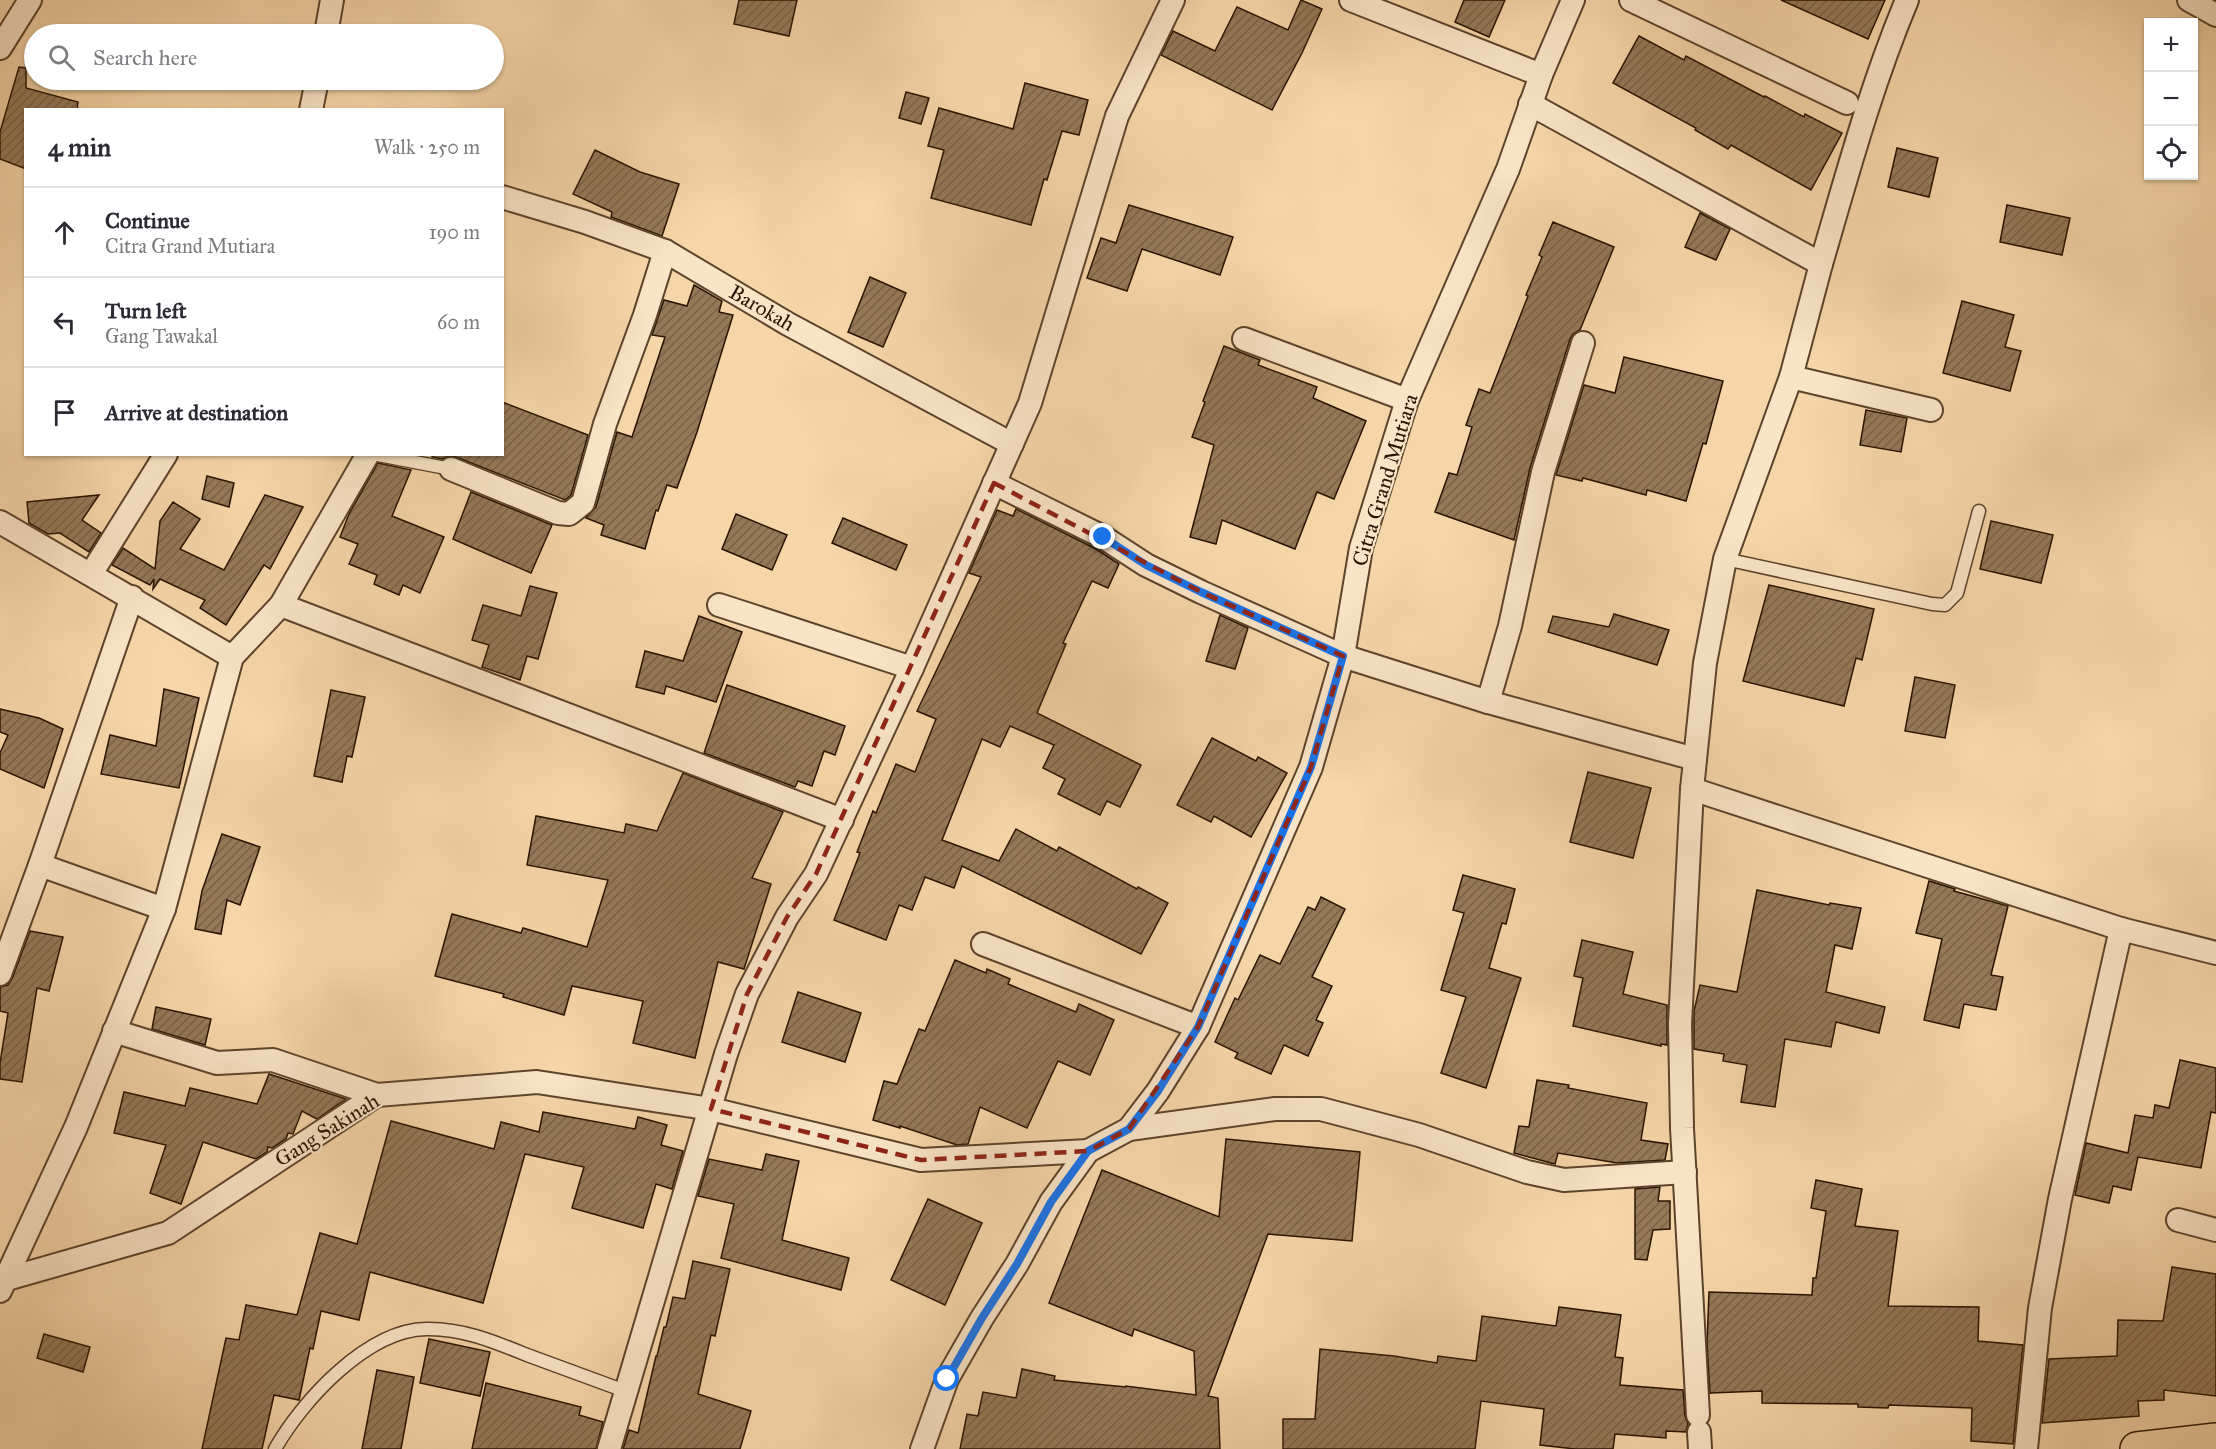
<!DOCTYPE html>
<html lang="en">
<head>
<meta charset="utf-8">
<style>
  body { margin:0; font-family:"IM FELL Great Primer",serif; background:#f7f7f7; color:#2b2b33 }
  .controls { position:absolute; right:18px; top:18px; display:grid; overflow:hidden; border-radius:0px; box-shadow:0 2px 4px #0004 }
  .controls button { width:54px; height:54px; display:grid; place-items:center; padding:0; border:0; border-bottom:2px solid #e1e1e2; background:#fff; color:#2b2b33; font:30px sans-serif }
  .stop { position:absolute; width:18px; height:18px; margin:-14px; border:4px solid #1a73e8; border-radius:50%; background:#fff }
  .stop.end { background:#1a73e8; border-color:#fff; box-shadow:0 2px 6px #0008 }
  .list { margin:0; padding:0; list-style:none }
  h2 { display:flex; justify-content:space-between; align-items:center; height:78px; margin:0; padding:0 24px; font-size:26px }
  h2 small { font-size:20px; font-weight:400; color:#7c7c81 }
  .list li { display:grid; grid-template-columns:39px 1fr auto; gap:18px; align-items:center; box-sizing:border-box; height:90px; padding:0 24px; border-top:2px solid #e1e1e2 }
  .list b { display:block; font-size:22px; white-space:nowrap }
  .list p { margin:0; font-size:20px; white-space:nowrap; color:#7c7c81 }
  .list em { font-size:20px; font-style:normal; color:#7c7c81 }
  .icon { flex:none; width:33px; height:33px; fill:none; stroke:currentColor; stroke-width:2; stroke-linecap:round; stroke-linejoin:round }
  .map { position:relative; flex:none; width:2216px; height:1449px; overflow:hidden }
  .search { position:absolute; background:#fff; box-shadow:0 2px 4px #0004; left:24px; top:24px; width:480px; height:66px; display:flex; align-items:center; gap:15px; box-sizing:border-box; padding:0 21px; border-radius:33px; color:#7c7c81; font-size:22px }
  .panel { position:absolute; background:#fff; box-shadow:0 2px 4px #0004; left:24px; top:108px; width:480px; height:348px; border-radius:0px }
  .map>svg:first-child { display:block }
  .building { fill:url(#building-hatch); stroke:#291402; stroke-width:1.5 }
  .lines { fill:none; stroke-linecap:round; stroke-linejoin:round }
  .service-casing { stroke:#5c442c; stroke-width:15 }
  .minor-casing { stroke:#5c442c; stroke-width:26 }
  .trunk-casing { stroke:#291402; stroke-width:36 }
  .service { stroke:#f9e4c7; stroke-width:12 }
  .minor { stroke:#f9e4c7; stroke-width:22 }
  .trunk { stroke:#f6d6a9; stroke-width:33 }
  .route { stroke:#1a73e8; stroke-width:8 }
  .marked { fill:none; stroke:#8f2418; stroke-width:4.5; stroke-dasharray:12 8; stroke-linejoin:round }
  .labels { text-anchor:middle; stroke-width:4.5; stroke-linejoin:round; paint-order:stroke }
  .street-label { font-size:21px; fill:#291402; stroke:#f9e4c7 }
</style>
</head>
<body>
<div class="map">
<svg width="2216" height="1449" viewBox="0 0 2216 1449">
  <defs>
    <pattern id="building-hatch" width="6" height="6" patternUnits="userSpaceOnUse" patternTransform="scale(1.5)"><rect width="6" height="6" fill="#947959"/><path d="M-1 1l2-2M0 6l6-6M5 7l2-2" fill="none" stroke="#796247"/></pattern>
  </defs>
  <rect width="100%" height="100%" fill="#f6d6a9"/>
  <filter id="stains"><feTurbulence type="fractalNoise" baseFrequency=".00333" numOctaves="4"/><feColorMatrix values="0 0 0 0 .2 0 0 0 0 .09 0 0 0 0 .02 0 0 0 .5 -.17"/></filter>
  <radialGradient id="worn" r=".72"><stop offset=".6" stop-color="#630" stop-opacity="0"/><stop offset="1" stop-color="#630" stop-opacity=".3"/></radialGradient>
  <g class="building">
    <path d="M 739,0 L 797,0 L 789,36 L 734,24 Z"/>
    <path d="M 1301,0 L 1322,9 L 1302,53 L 1272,110 L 1161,55 L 1173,31 L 1215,51 L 1237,7 L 1288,30 Z"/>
    <path d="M 1464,0 L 1505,0 L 1489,37 L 1455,22 Z"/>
    <path d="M 1781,0 L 1885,0 L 1868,39 Z"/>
    <path d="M 1639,36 L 1684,60 L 1686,56 L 1764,97 L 1765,96 L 1804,117 L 1805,114 L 1842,133 L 1811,190 L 1731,145 L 1728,149 L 1695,130 L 1696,128 L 1613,83 Z"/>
    <path d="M 19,67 L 26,68 L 26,88 L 78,102 L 77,110 L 26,110 L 26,169 L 0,159 L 0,132 Z"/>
    <path d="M 1025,83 L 1088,100 L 1079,135 L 1062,131 L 1047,180 L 1044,179 L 1031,225 L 931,198 L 944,150 L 928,146 L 939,108 L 1013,129 Z"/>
    <path d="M 906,92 L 929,98 L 921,124 L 899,118 Z"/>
    <path d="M 1897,148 L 1938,158 L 1929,197 L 1888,187 Z"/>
    <path d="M 595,150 L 640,172 L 679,184 L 662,236 L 611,217 L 612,212 L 573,194 Z"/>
    <path d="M 1129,205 L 1233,237 L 1220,275 L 1142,249 L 1127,291 L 1087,278 L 1101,238 L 1116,243 Z"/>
    <path d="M 2007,205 L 2070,218 L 2062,255 L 2000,242 Z"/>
    <path d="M 1700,213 L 1730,229 L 1716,260 L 1685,247 Z"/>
    <path d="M 1553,222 L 1614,247 L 1580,330 L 1573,334 L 1570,339 L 1530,468 L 1514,540 L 1435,512 L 1449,473 L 1457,475 L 1472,427 L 1466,425 L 1479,389 L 1490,393 L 1528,296 L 1526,295 L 1542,257 L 1539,255 Z"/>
    <path d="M 870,277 L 906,293 L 883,347 L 848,332 Z"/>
    <path d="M 694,285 L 722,301 L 719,312 L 733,315 L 697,432 L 677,488 L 667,485 L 658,511 L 656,510 L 645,549 L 601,535 L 604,525 L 586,518 L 596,507 L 617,432 L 632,437 L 665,337 L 652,335 L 664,300 L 687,306 Z"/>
    <path d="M 1962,301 L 2014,315 L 2005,347 L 2021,351 L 2010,391 L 1943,373 Z"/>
    <path d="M 1224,346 L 1260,360 L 1258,365 L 1317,387 L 1313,398 L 1366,421 L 1334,499 L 1317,492 L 1295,549 L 1222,520 L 1216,544 L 1190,537 L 1214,445 L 1192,437 L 1205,402 L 1203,401 Z"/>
    <path d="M 1624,357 L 1723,381 L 1706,444 L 1703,443 L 1686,501 L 1647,490 L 1646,495 L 1583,478 L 1582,481 L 1556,475 L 1584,385 L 1615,393 Z"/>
    <path d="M 502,402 L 588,435 L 571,495 L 565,500 L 456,457 L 449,456 L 442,459 L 432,457 L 432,454 L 502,454 Z"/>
    <path d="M 1866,410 L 1907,418 L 1901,452 L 1860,445 Z"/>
    <path d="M 378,463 L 411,470 L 392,516 L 444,537 L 420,593 L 403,585 L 399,595 L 374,584 L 377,575 L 349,564 L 358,544 L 340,537 L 349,514 Z"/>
    <path d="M 207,476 L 234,483 L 229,507 L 202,499 Z"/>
    <path d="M 471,492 L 552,525 L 531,573 L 453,539 Z"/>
    <path d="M 99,495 L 82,520 L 101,533 L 89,552 L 60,533 L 48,534 L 29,523 L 27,502 Z"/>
    <path d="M 265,495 L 303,507 L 270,569 L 264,565 L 226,625 L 200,608 L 205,600 L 160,579 L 153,589 L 154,579 L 150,585 L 112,565 L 123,548 L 155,569 L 160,521 L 173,502 L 200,519 L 180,549 L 224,570 Z"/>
    <path d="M 1016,509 L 1096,549 L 1119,564 L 1108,588 L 1092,581 L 1063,643 L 1066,644 L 1037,713 L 1141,765 L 1120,807 L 1107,801 L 1100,815 L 1058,794 L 1065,779 L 1043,768 L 1054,745 L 1010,726 L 1000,747 L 982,739 L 942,840 L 999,861 L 1016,829 L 1057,851 L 1059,847 L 1137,889 L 1138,887 L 1168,903 L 1141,954 L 962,866 L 954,888 L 925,877 L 912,910 L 899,905 L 886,940 L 834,920 L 860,853 L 857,852 L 873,811 L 876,813 L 896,764 L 915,772 L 936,719 L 917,711 L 981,577 L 969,573 L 997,510 L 1013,516 Z"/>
    <path d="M 736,514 L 787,535 L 772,570 L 722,549 Z"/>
    <path d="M 843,518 L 907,545 L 896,570 L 832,543 Z"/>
    <path d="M 1991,521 L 2053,535 L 2041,583 L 1980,569 Z"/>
    <path d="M 1769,585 L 1874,609 L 1862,660 L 1856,658 L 1844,706 L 1743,681 Z"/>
    <path d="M 530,586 L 557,593 L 538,659 L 527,656 L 520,680 L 482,667 L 489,645 L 472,640 L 483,605 L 521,616 Z"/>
    <path d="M 1614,614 L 1669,630 L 1657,665 L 1548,632 L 1553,616 L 1609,627 Z"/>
    <path d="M 1220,615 L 1248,628 L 1235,669 L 1206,661 Z"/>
    <path d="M 699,616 L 742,632 L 716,702 L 666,686 L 664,694 L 636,687 L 645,651 L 683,661 Z"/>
    <path d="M 1915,677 L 1955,685 L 1945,738 L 1905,731 Z"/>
    <path d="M 727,685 L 845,726 L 835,755 L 824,751 L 812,786 L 798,781 L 795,787 L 704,753 Z"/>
    <path d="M 164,689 L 199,698 L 179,788 L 101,774 L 110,735 L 156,746 Z"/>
    <path d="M 331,690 L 365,697 L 352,757 L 347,756 L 342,782 L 314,776 Z"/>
    <path d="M 0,709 L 39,718 L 63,729 L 44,788 L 0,769 L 0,753 L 8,735 L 0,732 Z"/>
    <path d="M 1212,738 L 1256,761 L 1258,757 L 1287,773 L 1251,837 L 1214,816 L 1211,822 L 1177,805 Z"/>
    <path d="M 1588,772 L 1651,788 L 1633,858 L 1570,842 Z"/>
    <path d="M 683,773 L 783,812 L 752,878 L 771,884 L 744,969 L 718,962 L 695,1058 L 633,1043 L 643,1001 L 572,986 L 564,1015 L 503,997 L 504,994 L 435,976 L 452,914 L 521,933 L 523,928 L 587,947 L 608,880 L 527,865 L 536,816 L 624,833 L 626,824 L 657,831 Z"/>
    <path d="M 222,834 L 260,847 L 240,905 L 227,900 L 221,934 L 195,929 L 202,891 Z"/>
    <path d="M 1463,875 L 1515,889 L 1506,924 L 1502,923 L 1489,968 L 1521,978 L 1486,1088 L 1441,1073 L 1466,997 L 1441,990 L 1464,913 L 1453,910 Z"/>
    <path d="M 1929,881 L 1955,889 L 1954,891 L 2008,906 L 1991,975 L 2003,977 L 1996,1010 L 1964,1004 L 1959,1028 L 1924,1020 L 1942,939 L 1916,933 Z"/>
    <path d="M 1757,890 L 1829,905 L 1830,903 L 1861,908 L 1852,949 L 1835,945 L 1826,992 L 1885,1007 L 1879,1033 L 1836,1022 L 1831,1047 L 1785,1039 L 1775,1107 L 1741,1102 L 1747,1065 L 1723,1061 L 1724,1054 L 1694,1049 L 1694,1011 L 1700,985 L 1737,992 Z"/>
    <path d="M 1321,897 L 1345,909 L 1312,977 L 1332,986 L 1316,1020 L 1323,1023 L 1308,1056 L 1284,1045 L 1271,1074 L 1235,1058 L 1238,1053 L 1215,1042 L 1235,998 L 1238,1000 L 1260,955 L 1280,964 L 1308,907 L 1315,910 Z"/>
    <path d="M 30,931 L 63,937 L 49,991 L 37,988 L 22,1082 L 0,1079 L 0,1063 L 8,1013 L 0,1011 L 0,987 L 8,985 L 12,979 Z"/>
    <path d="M 1582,940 L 1633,952 L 1623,994 L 1667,1005 L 1667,1045 L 1661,1044 L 1661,1046 L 1573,1026 L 1583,978 L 1574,976 Z"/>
    <path d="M 955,960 L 986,973 L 987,969 L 1010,979 L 1008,984 L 1076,1012 L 1079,1004 L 1114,1020 L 1090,1075 L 1058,1061 L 1027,1128 L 980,1107 L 968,1144 L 957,1145 L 900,1126 L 900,1128 L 873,1120 L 884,1081 L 897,1084 L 919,1029 L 925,1031 Z"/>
    <path d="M 798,992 L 861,1013 L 845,1062 L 782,1042 Z"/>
    <path d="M 156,1007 L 211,1019 L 205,1045 L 152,1029 Z"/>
    <path d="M 2180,1060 L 2216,1068 L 2216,1113 L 2211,1112 L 2201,1168 L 2138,1157 L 2131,1190 L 2113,1186 L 2109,1203 L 2075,1195 L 2086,1143 L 2128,1153 L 2135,1115 L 2153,1118 L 2155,1105 L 2169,1108 Z"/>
    <path d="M 269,1074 L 346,1099 L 317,1119 L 302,1111 L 293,1134 L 288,1133 L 286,1139 L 272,1148 L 268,1147 L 267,1152 L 256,1159 L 203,1142 L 181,1204 L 150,1193 L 166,1145 L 114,1133 L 124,1092 L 185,1106 L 190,1088 L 257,1104 Z"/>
    <path d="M 1537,1080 L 1569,1085 L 1568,1088 L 1647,1103 L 1641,1140 L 1668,1144 L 1665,1160 L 1617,1163 L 1558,1153 L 1555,1164 L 1514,1153 L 1519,1126 L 1529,1127 Z"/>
    <path d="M 543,1112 L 635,1129 L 638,1117 L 667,1125 L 661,1145 L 683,1151 L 672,1189 L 656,1184 L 643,1228 L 572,1208 L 584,1167 L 525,1154 L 483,1303 L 370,1272 L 359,1320 L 321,1311 L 313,1349 L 310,1348 L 299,1400 L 274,1395 L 262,1449 L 202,1449 L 226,1338 L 239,1340 L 246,1305 L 297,1315 L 320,1233 L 357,1244 L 391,1121 L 494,1149 L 501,1122 L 539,1132 Z"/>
    <path d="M 1226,1139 L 1360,1152 L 1352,1241 L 1268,1234 L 1208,1396 L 1218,1398 L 1220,1449 L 960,1449 L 967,1414 L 978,1416 L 983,1392 L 1016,1398 L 1022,1369 L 1055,1376 L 1054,1380 L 1126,1387 L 1126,1386 L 1196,1395 L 1194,1351 L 1134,1329 L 1132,1336 L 1049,1303 L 1102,1170 L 1219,1217 Z"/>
    <path d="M 766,1154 L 799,1161 L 782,1240 L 849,1258 L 841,1290 L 721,1258 L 734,1204 L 698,1196 L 709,1159 L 762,1170 Z"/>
    <path d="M 1816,1180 L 1862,1189 L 1855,1226 L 1898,1231 L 1888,1306 L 1979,1307 L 1978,1341 L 2023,1345 L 2013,1444 L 1971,1441 L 1972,1408 L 1889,1405 L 1888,1408 L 1858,1407 L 1858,1404 L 1762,1403 L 1762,1391 L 1710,1393 L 1710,1394 L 1707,1343 L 1709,1292 L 1812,1295 L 1813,1278 L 1816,1278 L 1826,1211 L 1811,1208 Z"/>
    <path d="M 1660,1187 L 1658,1201 L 1670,1201 L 1670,1229 L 1653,1230 L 1647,1260 L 1635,1259 L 1635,1189 Z"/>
    <path d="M 928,1199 L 982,1223 L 945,1305 L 891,1280 Z"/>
    <path d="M 693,1261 L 730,1269 L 715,1336 L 711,1335 L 698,1394 L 751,1411 L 740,1449 L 623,1449 L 629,1430 L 638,1433 L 656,1356 L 657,1356 L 664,1327 L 666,1327 L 673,1297 L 685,1299 Z"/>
    <path d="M 2172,1267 L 2216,1274 L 2216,1396 L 2164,1390 L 2164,1400 L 2138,1401 L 2139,1416 L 2042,1423 L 2049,1359 L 2117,1356 L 2118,1320 L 2163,1321 Z"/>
    <path d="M 1559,1307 L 1621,1315 L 1615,1357 L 1623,1358 L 1620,1385 L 1683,1390 L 1685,1416 L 1688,1424 L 1686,1432 L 1666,1431 L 1666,1438 L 1615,1434 L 1613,1449 L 1575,1449 L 1540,1445 L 1544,1409 L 1481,1401 L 1475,1449 L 1283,1449 L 1283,1419 L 1315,1419 L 1320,1349 L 1394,1356 L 1437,1363 L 1438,1356 L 1476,1361 L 1482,1316 L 1556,1326 Z"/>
    <path d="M 44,1334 L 90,1347 L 83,1372 L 37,1358 Z"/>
    <path d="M 429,1339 L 490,1352 L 480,1396 L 420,1383 Z"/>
    <path d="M 377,1370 L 414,1377 L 401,1449 L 362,1449 Z"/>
    <path d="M 486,1383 L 581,1407 L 579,1415 L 603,1422 L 596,1449 L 472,1449 Z"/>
  </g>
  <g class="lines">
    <defs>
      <g id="service">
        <path d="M 373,454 L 451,469"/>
        <path d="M 1725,559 L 1932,604 L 1945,605 L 1957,593 L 1979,511"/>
        <path d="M 275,1449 C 302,1401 367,1330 426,1329 C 462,1328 495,1342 527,1355 C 560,1367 593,1379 625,1391"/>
      </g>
      <g id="minor">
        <path d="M 1351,0 L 1541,75"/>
        <path d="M 1631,0 L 1847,103"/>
        <path d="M 2189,0 L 2216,15"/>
        <path d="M 326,34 L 332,0"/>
        <path d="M 0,48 L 30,0"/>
        <path d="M 1530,104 L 1821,264 C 1847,175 1871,86 1907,0"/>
        <path d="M 311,110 L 317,80"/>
        <path d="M 502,197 L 585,222 L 665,251 L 788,324 L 1012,444"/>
        <path d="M 1244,339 L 1407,400"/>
        <path d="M 1791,377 L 1931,410"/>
        <path d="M 451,469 L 558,513 L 569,514 L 583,503 L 605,424 L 645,315 L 665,251"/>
        <path d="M 994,483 L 1103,537 L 1146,565 L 1201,592 L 1343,656 L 1488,702 L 1695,759"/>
        <path d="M 0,522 L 232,657"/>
        <path d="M 91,574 L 166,454"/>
        <path d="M 281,605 L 368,454"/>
        <path d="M 719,605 L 912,668"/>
        <path d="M 1488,702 L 1510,626 L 1543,472 L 1583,343"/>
        <path d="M 1692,789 L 2121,929 L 2216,953"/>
        <path d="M 40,865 L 164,909"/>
        <path d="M 983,944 L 1198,1027"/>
        <path d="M 0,974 L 40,865 L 132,597"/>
        <path d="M 114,1031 L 217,1063 L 273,1060 L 377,1095"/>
        <path d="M 1129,1129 L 1275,1109 L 1321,1109 L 1419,1135 L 1527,1172 L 1564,1180 L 1685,1172"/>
        <path d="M 2178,1220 L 2216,1230"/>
        <path d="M 0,1281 L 168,1233 L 377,1095 L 537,1082 L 711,1109 L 921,1160 L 1088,1151"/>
        <path d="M 0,1291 L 76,1127 L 164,909 L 232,657 L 281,605 L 842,820"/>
        <path d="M 1698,1415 L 1682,1128 L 1680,1024 L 1692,789 L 1705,663 L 1725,559 L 1791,377 L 1821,264"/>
        <path d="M 1699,1432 L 1700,1449"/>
        <path d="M 609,1449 L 726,1054 L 747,994 L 787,917 L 816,874 L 912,668 L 1030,403 L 1117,116 L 1173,0"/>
        <path d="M 922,1449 L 947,1379 L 982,1318 L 1017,1264 L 1051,1202 L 1088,1151 L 1129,1129 L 1158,1091 L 1198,1027 L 1311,767 L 1343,656 L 1361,548 L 1407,400 L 1508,169 L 1541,75 L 1573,0"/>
        <path d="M 2026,1449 L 2040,1308 L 2060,1199 L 2121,929"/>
      </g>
      <path id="trunk" d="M 2137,1449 L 2216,1440"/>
    </defs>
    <use href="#service" class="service-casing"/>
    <use href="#minor" class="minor-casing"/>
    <use href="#trunk" class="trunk-casing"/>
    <use href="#service" class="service"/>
    <use href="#minor" class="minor"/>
    <use href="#trunk" class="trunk"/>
  </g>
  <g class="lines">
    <path class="route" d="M 947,1379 L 982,1318 L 1017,1264 L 1051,1202 L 1088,1151 L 1129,1129 L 1158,1091 L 1198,1027 L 1311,767 L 1343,656 L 1201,592 L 1146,565 L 1103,537"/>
  </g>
  <path class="marked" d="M 994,483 L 1201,592 L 1343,656 L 1311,767 L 1198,1027 L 1129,1129 L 1088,1151 L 921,1160 L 711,1109 L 747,994 L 787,917 L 816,874 Z"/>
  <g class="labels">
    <g class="street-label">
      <text transform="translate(762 308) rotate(30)" y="7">Barokah</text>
      <text transform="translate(1385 480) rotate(-73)" y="7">Citra Grand Mutiara</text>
      <text transform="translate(327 1130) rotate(-32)" y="7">Gang Sakinah</text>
    </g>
  </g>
  <rect width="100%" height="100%" filter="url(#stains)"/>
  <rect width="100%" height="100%" fill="url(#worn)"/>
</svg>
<div class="controls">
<button>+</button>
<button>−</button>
<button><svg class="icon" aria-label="locate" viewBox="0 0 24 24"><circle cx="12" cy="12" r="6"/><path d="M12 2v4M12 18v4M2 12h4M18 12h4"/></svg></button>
</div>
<div class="stop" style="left:947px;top:1379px"></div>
<div class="stop end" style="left:1103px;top:537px"></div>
<div class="search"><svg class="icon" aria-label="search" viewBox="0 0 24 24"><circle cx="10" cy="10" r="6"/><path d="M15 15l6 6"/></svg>Search here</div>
<section class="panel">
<h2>4 min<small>Walk · 250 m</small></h2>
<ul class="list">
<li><svg class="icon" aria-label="ahead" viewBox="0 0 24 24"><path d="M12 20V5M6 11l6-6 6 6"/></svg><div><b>Continue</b><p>Citra Grand Mutiara</p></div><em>190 m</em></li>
<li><svg class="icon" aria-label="left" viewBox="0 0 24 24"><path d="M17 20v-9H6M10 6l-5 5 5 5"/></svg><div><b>Turn left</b><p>Gang Tawakal</p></div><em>60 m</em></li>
<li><svg class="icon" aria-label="arrive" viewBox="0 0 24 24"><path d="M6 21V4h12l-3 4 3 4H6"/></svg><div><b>Arrive at destination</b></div></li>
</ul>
</section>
</div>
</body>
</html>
